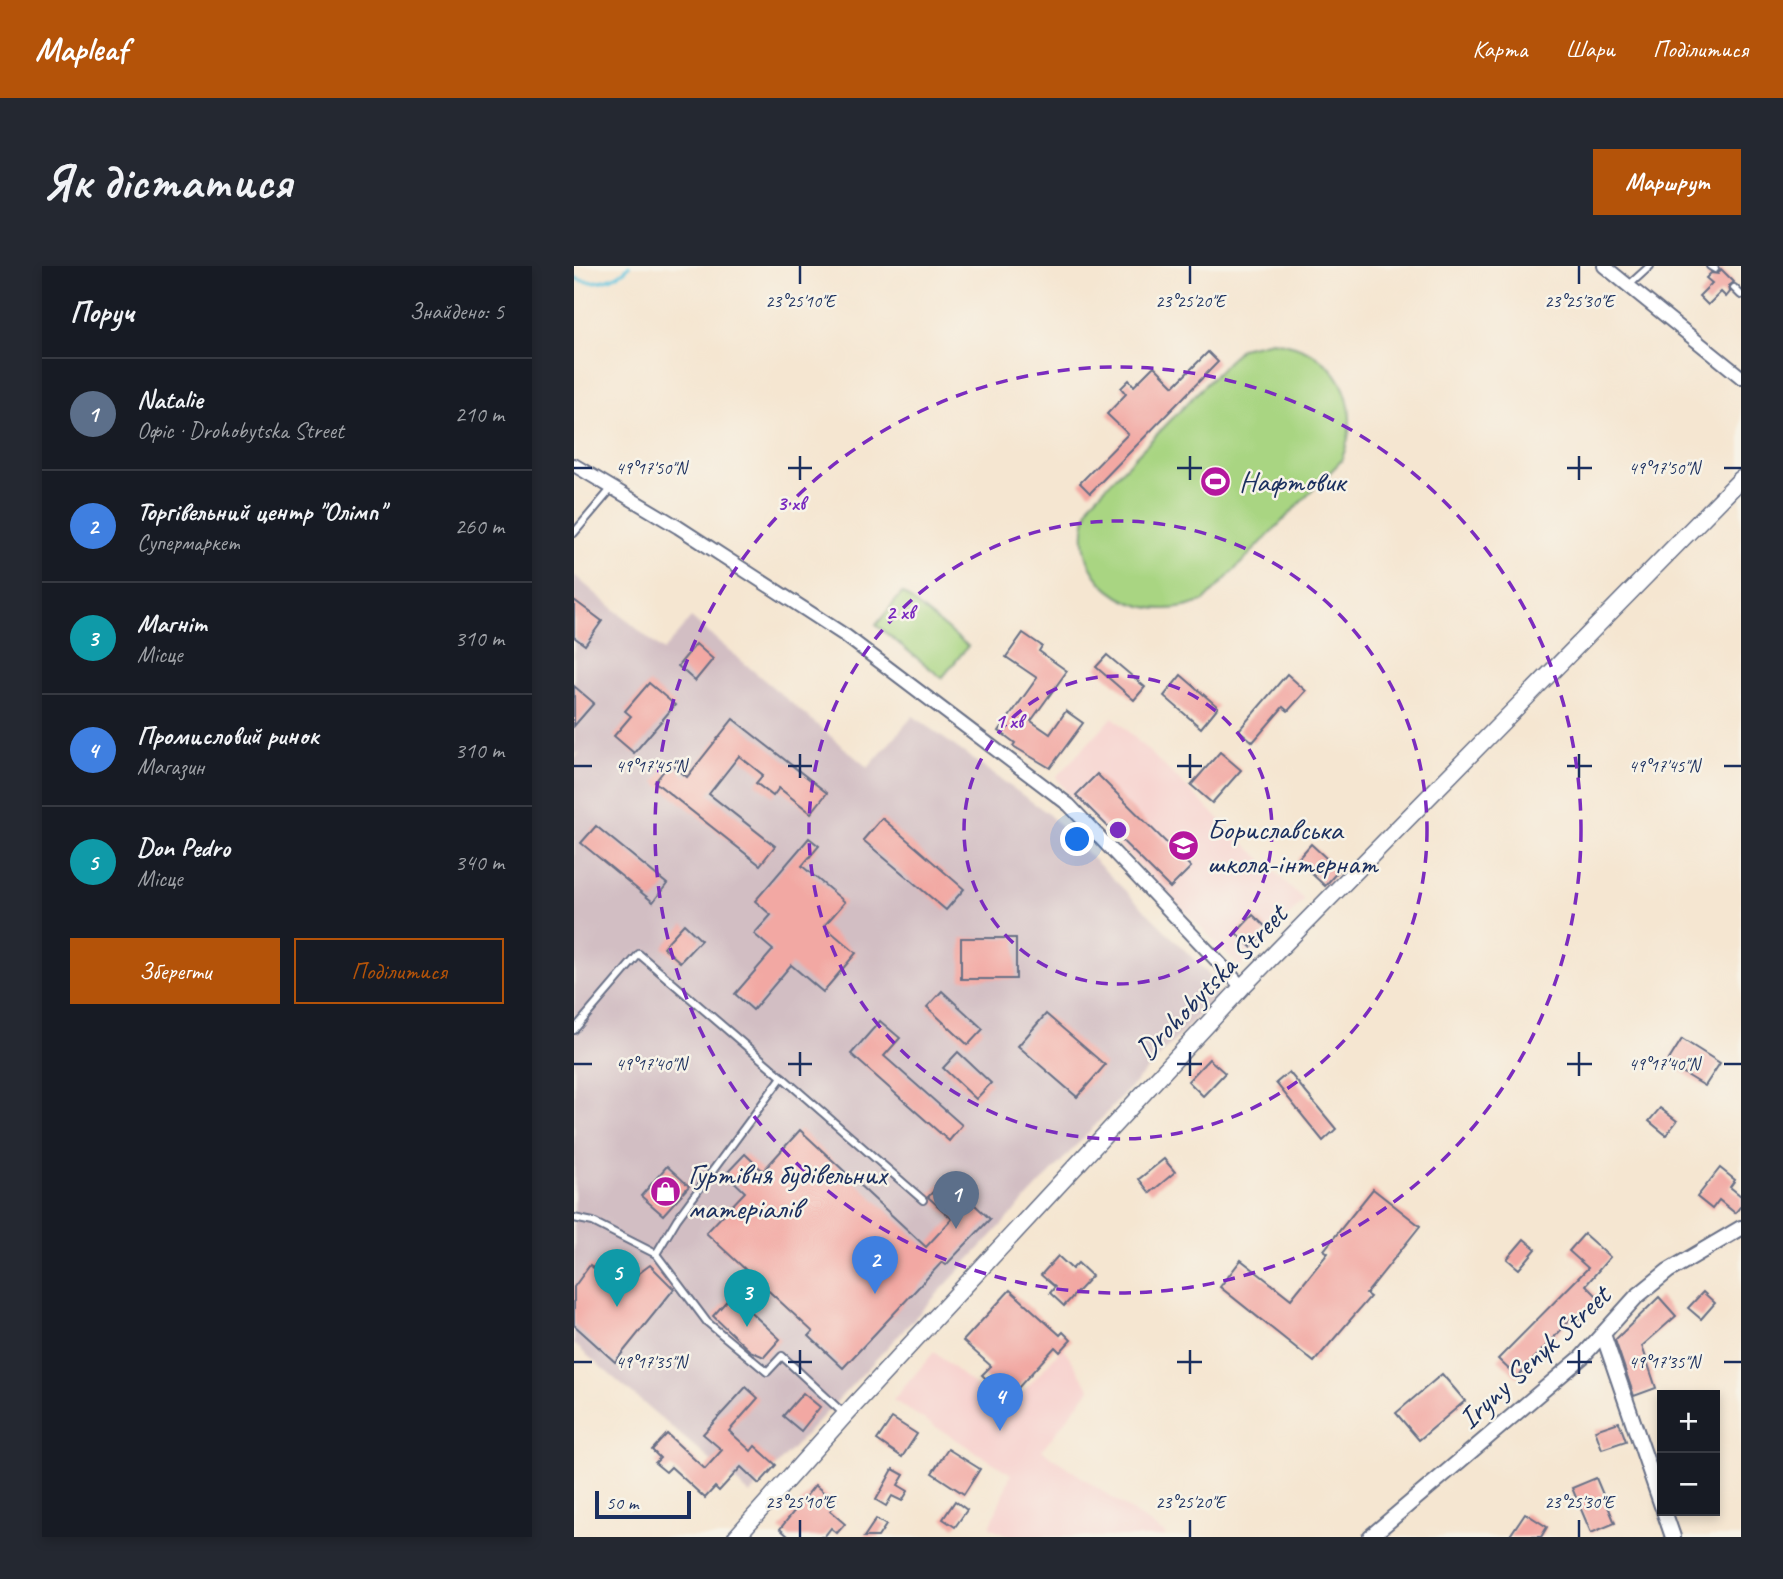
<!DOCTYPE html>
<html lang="uk">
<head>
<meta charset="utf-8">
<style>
  body { margin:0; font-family:Caveat,sans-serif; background:#242831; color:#f1f3f6 }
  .controls { position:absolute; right:21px; bottom:21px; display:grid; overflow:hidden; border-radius:0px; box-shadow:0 4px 10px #0003 }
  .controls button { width:63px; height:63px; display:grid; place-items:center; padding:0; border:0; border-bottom:2px solid #363941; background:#171b24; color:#f1f3f6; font:35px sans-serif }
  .scale { position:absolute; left:21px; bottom:18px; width:96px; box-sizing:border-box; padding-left:7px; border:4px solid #1b2f5e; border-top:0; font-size:19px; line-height:24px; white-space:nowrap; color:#1b2f5e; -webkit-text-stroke:5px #f7f3e8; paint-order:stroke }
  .you { position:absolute; left:504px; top:574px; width:24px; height:24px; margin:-18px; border:5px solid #fff; border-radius:50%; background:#1a73e8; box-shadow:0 0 0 10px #1a73e833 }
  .badge { display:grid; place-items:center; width:46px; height:46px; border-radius:50%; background:#b45309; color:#fff; font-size:23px; font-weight:700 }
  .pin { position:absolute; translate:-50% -58px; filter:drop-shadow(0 2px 4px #0008) }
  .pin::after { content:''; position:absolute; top:37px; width:24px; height:21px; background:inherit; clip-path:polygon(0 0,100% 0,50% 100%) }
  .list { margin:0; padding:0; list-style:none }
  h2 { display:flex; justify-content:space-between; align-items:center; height:91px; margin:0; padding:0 28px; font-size:30px }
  h2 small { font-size:23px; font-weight:400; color:#9ea1a6 }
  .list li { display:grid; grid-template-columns:46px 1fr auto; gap:21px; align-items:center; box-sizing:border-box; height:112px; padding:0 28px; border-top:2px solid #363941 }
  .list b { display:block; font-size:26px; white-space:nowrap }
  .list p { margin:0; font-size:23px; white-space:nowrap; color:#9ea1a6 }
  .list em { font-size:23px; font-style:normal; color:#9ea1a6 }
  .actions { display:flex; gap:14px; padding:21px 28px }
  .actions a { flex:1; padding:16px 0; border:2px solid #b45309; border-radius:0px; text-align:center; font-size:24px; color:#b45309 }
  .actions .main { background:#b45309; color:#fff }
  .map { position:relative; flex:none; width:1167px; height:1271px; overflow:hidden; border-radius:0px }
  header { display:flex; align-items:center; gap:42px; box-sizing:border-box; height:98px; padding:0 35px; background:#b45309; color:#fff }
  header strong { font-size:33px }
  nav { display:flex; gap:38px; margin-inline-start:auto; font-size:24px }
  .intro { display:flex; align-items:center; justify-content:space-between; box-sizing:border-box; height:168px; padding:0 42px }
  h1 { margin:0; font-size:49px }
  .button { padding:18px 32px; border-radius:0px; background:#b45309; color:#fff; font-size:24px; font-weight:700 }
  main { display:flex; gap:42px; padding:0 42px }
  aside { flex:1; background:#171b24; border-radius:0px; box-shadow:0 4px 10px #0003 }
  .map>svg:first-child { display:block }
  .built { fill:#f7d0cd }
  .industrial { fill:#d2bec3 }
  .green { fill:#a9d582; stroke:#628270; stroke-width:2 }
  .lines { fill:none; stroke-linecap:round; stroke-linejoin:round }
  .stream { stroke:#61c5df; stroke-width:3.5 }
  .building { fill:#f2a8a3 }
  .service-casing { stroke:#676f86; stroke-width:10 }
  .minor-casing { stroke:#676f86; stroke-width:16 }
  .tertiary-casing { stroke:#676f86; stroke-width:18 }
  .secondary-casing { stroke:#676f86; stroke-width:19 }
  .service { stroke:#fff; stroke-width:6 }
  .minor { stroke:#fff; stroke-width:12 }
  .tertiary { stroke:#fff; stroke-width:14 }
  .secondary { stroke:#fff; stroke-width:16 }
  .ticks { fill:none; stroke:#1b2f5e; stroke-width:2.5 }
  .ring { fill:none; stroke:#7b2cbf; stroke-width:3.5; stroke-dasharray:12 9 }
  .labels { text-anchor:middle; stroke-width:5; stroke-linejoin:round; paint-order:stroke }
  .poi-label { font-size:30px; fill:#1b2f5e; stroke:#f7f3e8; text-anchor:start }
  .street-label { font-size:30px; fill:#1b2f5e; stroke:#f7f3e8 }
  .ticks-label { font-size:18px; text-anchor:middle; fill:#1b2f5e; stroke:#f7f3e8; stroke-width:5; stroke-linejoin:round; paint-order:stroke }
  .centre { fill:#7b2cbf; stroke:#f7f3e8; stroke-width:3.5 }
  .ring-label { font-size:21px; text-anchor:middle; font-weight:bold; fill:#7b2cbf; stroke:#f7f3e8; stroke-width:5; stroke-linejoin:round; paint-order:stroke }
</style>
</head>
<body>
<header>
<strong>Mapleaf</strong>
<nav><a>Карта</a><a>Шари</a><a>Поділитися</a></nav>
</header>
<div class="intro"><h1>Як дістатися</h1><a class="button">Маршрут</a></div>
<main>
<aside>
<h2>Поруч<small>Знайдено: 5</small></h2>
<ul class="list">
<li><span class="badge" style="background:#5c6f8a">1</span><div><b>Natalie</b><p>Офіс · Drohobytska Street</p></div><em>210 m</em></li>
<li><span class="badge" style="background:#3f7fe0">2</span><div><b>Торгівельний центр &quot;Олімп&quot;</b><p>Супермаркет</p></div><em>260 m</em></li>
<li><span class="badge" style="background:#0f9aa8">3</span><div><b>Магніт</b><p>Місце</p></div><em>310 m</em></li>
<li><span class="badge" style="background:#3f7fe0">4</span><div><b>Промисловий ринок</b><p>Магазин</p></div><em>310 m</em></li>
<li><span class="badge" style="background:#0f9aa8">5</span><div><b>Don Pedro</b><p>Місце</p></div><em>340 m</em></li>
</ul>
<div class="actions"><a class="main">Зберегти</a><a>Поділитися</a></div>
</aside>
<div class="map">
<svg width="1167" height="1271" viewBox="0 0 1167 1271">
  <rect width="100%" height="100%" fill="#f7f3e8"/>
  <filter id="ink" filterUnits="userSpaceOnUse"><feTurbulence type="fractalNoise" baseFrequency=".0143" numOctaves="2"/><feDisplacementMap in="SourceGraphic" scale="14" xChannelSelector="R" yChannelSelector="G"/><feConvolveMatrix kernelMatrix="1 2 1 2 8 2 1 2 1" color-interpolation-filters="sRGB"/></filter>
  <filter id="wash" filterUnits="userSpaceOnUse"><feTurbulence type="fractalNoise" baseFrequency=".00686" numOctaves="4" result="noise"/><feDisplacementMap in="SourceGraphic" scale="28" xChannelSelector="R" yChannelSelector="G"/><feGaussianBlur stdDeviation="1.57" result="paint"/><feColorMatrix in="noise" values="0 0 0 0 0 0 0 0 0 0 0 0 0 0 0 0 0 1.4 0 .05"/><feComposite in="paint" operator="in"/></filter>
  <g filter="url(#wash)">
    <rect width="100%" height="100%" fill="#f5e6d1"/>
    <g class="built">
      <path d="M 539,451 L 730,634 L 666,701 L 493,527 L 482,511 Z"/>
      <path d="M 489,1081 L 516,1123 L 468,1184 L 591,1268 L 590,1271 L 436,1271 L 416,1261 L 437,1208 L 319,1134 L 360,1086 L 432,1145 Z"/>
    </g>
    <path class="industrial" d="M 0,309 L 89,385 L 117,352 L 294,502 L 339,450 L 472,546 L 644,717 L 643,729 L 176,1228 L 0,1078 L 0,494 L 6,486 L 0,489 Z"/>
    <g class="green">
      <path d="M 698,75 C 763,83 792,134 767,195 L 630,335 C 560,364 486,310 517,236 L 667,82 Z"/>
      <path d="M 328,327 L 394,380 L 368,412 L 302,359 Z"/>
    </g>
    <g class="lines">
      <path class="stream" d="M 0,11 C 15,21 44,14 55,0"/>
    </g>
    <g id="blocks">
      <g class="building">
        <path d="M 1147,3 L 1160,16 L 1155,20 L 1156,26 L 1152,31 L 1147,26 L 1134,39 L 1125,30 L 1138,17 L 1132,12 L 1137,7 L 1144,8 Z"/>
        <path d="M 634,86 L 644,96 L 516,227 L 506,217 L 554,168 L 533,148 L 552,128 L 547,122 L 555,114 L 560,120 L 580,100 L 600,120 Z"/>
        <path d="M 0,334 L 28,355 L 11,379 L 0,371 Z"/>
        <path d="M 449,367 L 468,380 L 465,385 L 493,405 L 457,455 L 476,468 L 492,445 L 509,457 L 476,502 L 439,480 L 441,477 L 425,465 L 463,412 L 432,391 Z"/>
        <path d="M 122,378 L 139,393 L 121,415 L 104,400 Z"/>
        <path d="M 533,389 L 571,421 L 560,434 L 522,401 Z"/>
        <path d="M 713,408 L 732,425 L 714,445 L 709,441 L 679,476 L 665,464 Z"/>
        <path d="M 607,409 L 644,441 L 627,462 L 590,430 Z"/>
        <path d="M 75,417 L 101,439 L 60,487 L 40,470 L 57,450 L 51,445 Z"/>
        <path d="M 0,420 L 20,437 L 0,460 Z"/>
        <path d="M 159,453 L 253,527 L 237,547 L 205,522 L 199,530 L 182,517 L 189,509 L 165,490 L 135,528 L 201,580 L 186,599 L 81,516 L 96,497 L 113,511 Z"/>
        <path d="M 646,486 L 667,504 L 638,537 L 617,519 Z"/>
        <path d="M 523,508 L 617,601 L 596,622 L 502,529 Z"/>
        <path d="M 308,552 L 390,623 L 372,644 L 289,574 Z"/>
        <path d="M 22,560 L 93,618 L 79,636 L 7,577 Z"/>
        <path d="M 235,572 L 245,580 L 228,600 L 271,636 L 250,660 L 282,687 L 249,726 L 217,699 L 179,744 L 161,728 L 199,684 L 180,668 L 197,649 L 181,635 Z"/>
        <path d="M 737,578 L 765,604 L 751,620 L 723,594 Z"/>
        <path d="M 679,649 L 694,663 L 677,681 L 662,667 Z"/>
        <path d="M 110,658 L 127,674 L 106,696 L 89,681 Z"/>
        <rect x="387" y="672" width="55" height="41"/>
        <path d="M 368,725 L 409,763 L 394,779 L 353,741 Z"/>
        <path d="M 472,748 L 531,799 L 503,831 L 444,780 Z"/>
        <path d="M 306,755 L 326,772 L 310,790 L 388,859 L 375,875 L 277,788 Z"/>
        <path d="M 1108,773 L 1146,797 L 1131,820 L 1093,797 Z"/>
        <path d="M 384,786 L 417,817 L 402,833 L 369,802 Z"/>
        <path d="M 635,793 L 651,807 L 629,830 L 614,815 Z"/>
        <path d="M 715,806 L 762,863 L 749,875 L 702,817 Z"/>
        <path d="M 1086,842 L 1103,855 L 1092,869 L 1075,855 Z"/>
        <path d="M 226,864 L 352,981 L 378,953 L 354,931 L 372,912 L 416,953 L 372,999 L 368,996 L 269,1102 L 235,1070 L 239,1066 L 132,967 L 171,926 L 152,908 L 171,888 L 189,905 Z"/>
        <path d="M 590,893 L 601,906 L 576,927 L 565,913 Z"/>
        <path d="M 93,900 L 115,920 L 89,949 L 67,930 Z"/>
        <path d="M 1146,902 L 1161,914 L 1156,921 L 1167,930 L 1167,940 L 1161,947 L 1145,934 L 1138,943 L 1123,931 Z"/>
        <path d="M 799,923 L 846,960 L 792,1028 L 796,1031 L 740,1096 L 646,1021 L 667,994 L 717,1033 L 754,987 L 750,984 Z"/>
        <path d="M 1010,968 L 1036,991 L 1012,1019 L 1025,1032 L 1004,1054 L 1000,1050 L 943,1111 L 924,1093 L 1014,1002 L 995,985 Z"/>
        <path d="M 950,973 L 962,983 L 945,1003 L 933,993 Z"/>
        <path d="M 484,990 L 498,1003 L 504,997 L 518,1010 L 490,1040 L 476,1027 L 481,1021 L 467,1009 Z"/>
        <path d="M 16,999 L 44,1023 L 76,999 L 100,1023 L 41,1096 L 0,1059 L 0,1021 Z"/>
        <path d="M 436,1024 L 486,1069 L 489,1066 L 497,1074 L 486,1086 L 481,1081 L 434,1133 L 408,1109 L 417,1100 L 389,1075 Z"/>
        <path d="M 1129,1026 L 1141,1037 L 1127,1053 L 1114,1042 Z"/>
        <path d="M 158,1029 L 206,1073 L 190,1091 L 176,1085 L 139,1050 Z"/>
        <path d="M 1085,1031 L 1102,1050 L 1068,1080 L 1082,1122 L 1060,1130 L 1041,1074 Z"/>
        <path d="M 868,1108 L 891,1135 L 845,1174 L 822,1147 Z"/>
        <path d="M 172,1121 L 184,1132 L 155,1165 L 177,1185 L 181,1180 L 202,1199 L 185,1218 L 167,1201 L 145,1225 L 141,1221 L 131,1232 L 97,1201 L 92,1206 L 81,1197 L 86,1192 L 78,1184 L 93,1168 L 131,1203 L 148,1184 L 129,1168 Z"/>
        <path d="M 229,1127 L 246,1141 L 227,1165 L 209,1150 Z"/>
        <path d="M 318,1152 L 343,1168 L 328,1191 L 303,1174 Z"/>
        <path d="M 1045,1156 L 1052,1175 L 1028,1183 L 1021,1164 Z"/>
        <path d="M 374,1183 L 406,1203 L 390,1228 L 358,1207 Z"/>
        <path d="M 319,1203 L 330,1209 L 324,1219 L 334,1225 L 328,1235 L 318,1230 L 312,1240 L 302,1234 Z"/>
        <path d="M 1022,1212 L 1041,1257 L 1017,1267 L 998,1222 Z"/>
        <path d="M 241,1219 L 262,1237 L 256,1245 L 271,1258 L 263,1267 L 257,1262 L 250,1271 L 215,1271 L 206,1263 Z"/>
        <path d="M 381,1235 L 393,1244 L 381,1261 L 369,1253 Z"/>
        <path d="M 951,1247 L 973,1261 L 967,1271 L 935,1271 Z"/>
        <path d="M 302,1253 L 312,1259 L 304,1271 L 290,1271 Z"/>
      </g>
    </g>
  </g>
  <g filter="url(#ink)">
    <use href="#blocks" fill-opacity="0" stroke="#676f86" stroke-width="2"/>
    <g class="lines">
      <defs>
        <g id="service">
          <path d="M 1136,0 L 1141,3"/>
          <path d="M 1055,19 L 1076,0"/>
          <path d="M 1160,22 L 1167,29"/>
          <path d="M 0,267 L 38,222"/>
          <path d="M 0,764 L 65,688 L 208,811 L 103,953 L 82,988"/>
          <path d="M 208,811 L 349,934"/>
          <path d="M 0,952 L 19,956 L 82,988 L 133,1056 L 193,1106 L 208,1090 L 269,1147"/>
        </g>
        <g id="minor">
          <path d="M 1030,0 L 1167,111"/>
          <path d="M 0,199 L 104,261 L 272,370 L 495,539 L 668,721"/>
        </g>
        <g id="tertiary">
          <path d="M 1030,1071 L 1088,1240"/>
          <path d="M 1090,1245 L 1099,1271"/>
          <path d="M 796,1271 L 1008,1091 L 1062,1031 L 1094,1005 L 1167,962"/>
        </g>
        <path id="secondary" d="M 162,1271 L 271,1149 L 668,721 L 1167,213"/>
      </defs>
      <use href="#service" class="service-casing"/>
      <use href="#minor" class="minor-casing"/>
      <use href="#tertiary" class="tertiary-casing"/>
      <use href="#secondary" class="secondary-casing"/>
      <use href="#service" class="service"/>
      <use href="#minor" class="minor"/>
      <use href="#tertiary" class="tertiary"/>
      <use href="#secondary" class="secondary"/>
    </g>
  </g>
  <path class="ticks" d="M 226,0 L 226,18M 616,0 L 616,18M 1005,0 L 1005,18M 226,190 L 226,214M 616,190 L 616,214M 1005,190 L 1005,214M 0,202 L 18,202M 214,202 L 238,202M 603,202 L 628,202M 993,202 L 1018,202M 1150,202 L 1167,202M 226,488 L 226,512M 616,488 L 616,512M 1005,488 L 1005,512M 0,500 L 18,500M 214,500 L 238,500M 603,500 L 628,500M 993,500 L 1018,500M 1150,500 L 1167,500M 226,786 L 226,810M 616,786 L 616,810M 1005,786 L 1005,810M 0,798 L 18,798M 214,798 L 238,798M 603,798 L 628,798M 993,798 L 1018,798M 1150,798 L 1167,798M 226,1084 L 226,1108M 616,1084 L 616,1108M 1005,1084 L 1005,1108M 0,1096 L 18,1096M 214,1096 L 238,1096M 603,1096 L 628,1096M 993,1096 L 1018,1096M 1150,1096 L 1167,1096M 226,1254 L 226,1271M 616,1254 L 616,1271M 1005,1254 L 1005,1271"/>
  <g class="ring">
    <circle cx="544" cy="564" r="154"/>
    <circle cx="544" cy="564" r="309"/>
    <circle cx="544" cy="564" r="463"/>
  </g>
  <defs>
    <symbol id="stadium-disc" viewBox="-11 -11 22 22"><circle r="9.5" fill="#b5179e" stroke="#f7f3e8"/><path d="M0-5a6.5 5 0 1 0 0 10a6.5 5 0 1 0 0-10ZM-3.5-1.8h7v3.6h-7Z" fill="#fff"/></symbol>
    <symbol id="school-disc" viewBox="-11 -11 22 22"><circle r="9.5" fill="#b5179e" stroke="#f7f3e8"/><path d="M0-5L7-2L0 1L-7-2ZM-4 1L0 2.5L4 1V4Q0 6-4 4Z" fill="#fff"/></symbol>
    <symbol id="shop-disc" viewBox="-11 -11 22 22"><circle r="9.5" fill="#b5179e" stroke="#f7f3e8"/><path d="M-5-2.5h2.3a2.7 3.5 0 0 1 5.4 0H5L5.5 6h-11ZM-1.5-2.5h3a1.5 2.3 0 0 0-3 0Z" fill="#fff"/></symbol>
  </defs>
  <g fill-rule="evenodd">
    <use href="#stadium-disc" x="624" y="198" width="35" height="35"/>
    <use href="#school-disc" x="592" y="562" width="35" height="35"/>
    <use href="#shop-disc" x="74" y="908" width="35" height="35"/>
  </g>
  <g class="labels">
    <g class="poi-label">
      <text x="665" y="225">Нафтовик</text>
      <text x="633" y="573">Бориславська<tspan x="633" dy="34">школа-інтернат</tspan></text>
      <text x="114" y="918">Гуртівня будівельних<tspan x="114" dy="34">матеріалів</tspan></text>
    </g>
    <g class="street-label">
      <text transform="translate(637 716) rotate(-46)" y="10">Drohobytska Street</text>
      <text transform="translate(960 1091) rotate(-43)" y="10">Iryny Senyk Street</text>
    </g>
  </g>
  <g class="ticks-label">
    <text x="226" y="41">23°25'10"E</text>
    <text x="616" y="41">23°25'20"E</text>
    <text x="1005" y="41">23°25'30"E</text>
    <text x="77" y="208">49°17'50"N</text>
    <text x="1090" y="208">49°17'50"N</text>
    <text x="77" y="506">49°17'45"N</text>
    <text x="1090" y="506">49°17'45"N</text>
    <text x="77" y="804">49°17'40"N</text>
    <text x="1090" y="804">49°17'40"N</text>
    <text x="77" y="1102">49°17'35"N</text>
    <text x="1090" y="1102">49°17'35"N</text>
    <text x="226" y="1242">23°25'10"E</text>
    <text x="616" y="1242">23°25'20"E</text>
    <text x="1005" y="1242">23°25'30"E</text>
  </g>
  <circle cx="544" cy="564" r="10" class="centre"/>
  <g class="ring-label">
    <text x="217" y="244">3 хв</text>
    <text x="326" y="353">2 хв</text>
    <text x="435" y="462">1 хв</text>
  </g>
</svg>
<div class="controls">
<button>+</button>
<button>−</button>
</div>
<div class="scale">50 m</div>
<div class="you"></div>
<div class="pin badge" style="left:382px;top:963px;background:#5c6f8a">1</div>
<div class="pin badge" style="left:301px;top:1028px;background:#3f7fe0">2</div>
<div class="pin badge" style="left:173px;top:1061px;background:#0f9aa8">3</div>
<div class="pin badge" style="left:426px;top:1165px;background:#3f7fe0">4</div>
<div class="pin badge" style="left:43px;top:1041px;background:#0f9aa8">5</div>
</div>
</main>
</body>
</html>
